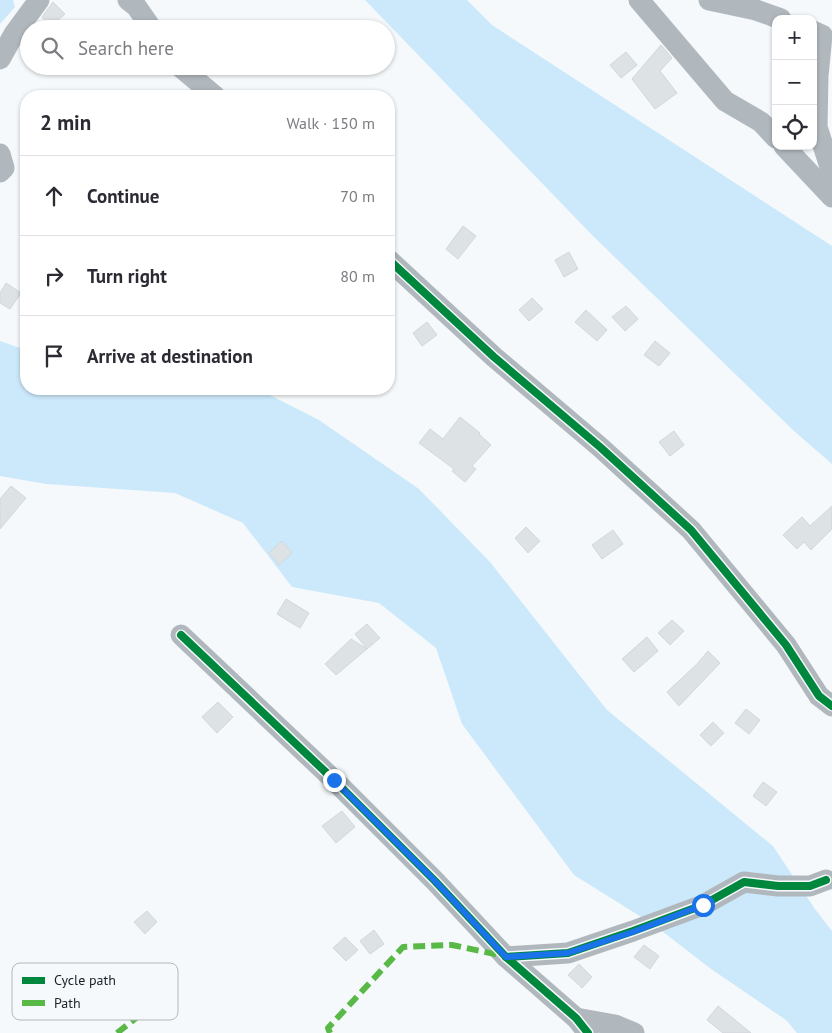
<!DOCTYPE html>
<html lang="en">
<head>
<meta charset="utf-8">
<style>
  body { margin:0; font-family:"PT Sans",sans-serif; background:#f7f7f7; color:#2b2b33 }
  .controls { position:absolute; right:15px; top:15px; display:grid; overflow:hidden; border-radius:10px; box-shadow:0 1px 4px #0004 }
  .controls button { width:45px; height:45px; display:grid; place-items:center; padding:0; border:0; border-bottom:1px solid #e1e1e2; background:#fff; color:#2b2b33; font:25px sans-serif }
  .stop { position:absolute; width:15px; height:15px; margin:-11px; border:4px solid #1a73e8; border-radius:50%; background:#fff }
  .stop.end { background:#1a73e8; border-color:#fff; box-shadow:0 1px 5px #0008 }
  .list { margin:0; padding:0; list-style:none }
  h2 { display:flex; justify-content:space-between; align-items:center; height:65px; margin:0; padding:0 20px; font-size:21px }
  h2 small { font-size:16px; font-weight:400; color:#7c7c81 }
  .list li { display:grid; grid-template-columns:32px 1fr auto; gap:15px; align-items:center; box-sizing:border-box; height:80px; padding:0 20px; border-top:1px solid #e1e1e2 }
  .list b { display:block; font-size:19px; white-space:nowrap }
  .list em { font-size:16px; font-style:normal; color:#7c7c81 }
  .icon { flex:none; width:28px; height:28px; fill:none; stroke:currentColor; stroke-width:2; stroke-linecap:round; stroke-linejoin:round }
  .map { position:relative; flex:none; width:832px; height:1033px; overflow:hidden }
  .search { position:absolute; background:#fff; box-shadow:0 1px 4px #0004; left:20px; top:20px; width:375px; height:55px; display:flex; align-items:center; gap:12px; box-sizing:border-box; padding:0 18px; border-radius:28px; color:#7c7c81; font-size:19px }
  .panel { position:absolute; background:#fff; box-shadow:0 1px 4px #0004; left:20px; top:90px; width:375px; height:305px; border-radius:20px }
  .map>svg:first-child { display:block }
  .green { fill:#cce9fb }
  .building { fill:#dde2e5; stroke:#d2d7db }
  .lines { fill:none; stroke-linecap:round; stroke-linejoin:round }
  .minor { stroke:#b1b8bd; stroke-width:21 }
  .quiet { stroke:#58b947; stroke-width:6; stroke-dasharray:12 6; stroke-linecap:butt }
  .cycleway-casing { stroke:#f5f9fc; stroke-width:11 }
  .cycleway { stroke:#00873e; stroke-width:8 }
  .route { stroke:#1a73e8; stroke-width:6 }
  .key { fill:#f5f9fc; stroke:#b4b8bc; stroke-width:1 }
  .key-label { font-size:14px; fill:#1b2227 }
</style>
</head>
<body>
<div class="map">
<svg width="832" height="1033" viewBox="0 0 832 1033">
  <rect width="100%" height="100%" fill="#f6f9fb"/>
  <g class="green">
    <path d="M 0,0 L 13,0 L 15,7 L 0,24 Z"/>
    <path d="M 365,0 L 467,0 L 492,25 L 832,246 L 832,464 L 794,431 L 593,236 Z"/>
    <path d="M 0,341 L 26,350 L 26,389 L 258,389 L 319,420 L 419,489 L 490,562 L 607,710 L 773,846 L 815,909 L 832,931 L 832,1033 L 797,1033 L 786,1020 L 711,969 L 654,925 L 574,875 L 462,724 L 436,648 L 379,603 L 292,587 L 243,523 L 175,493 L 46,484 L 0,476 Z"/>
  </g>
  <g class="building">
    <path d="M 53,2 L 65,14 L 50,27 L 42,17 Z"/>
    <path d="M 661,45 L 672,58 L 660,71 L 677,93 L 655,109 L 632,79 Z"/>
    <path d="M 626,52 L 637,65 L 621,78 L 610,65 Z"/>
    <path d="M 463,226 L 476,236 L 458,259 L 446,249 Z"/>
    <path d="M 569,252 L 578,269 L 564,277 L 555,260 Z"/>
    <path d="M 6,283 L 21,293 L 10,309 L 0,303 L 0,293 Z"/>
    <path d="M 532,298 L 543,309 L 529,321 L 519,310 Z"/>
    <path d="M 626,306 L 638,319 L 625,331 L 612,317 Z"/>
    <path d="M 586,310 L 607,330 L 597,341 L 575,322 Z"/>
    <path d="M 427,322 L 437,335 L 422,346 L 413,333 Z"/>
    <path d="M 655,341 L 670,353 L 659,366 L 644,355 Z"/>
    <path d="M 460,417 L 480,433 L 479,434 L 491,445 L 472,466 L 476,469 L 465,482 L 452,471 L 454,469 L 419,443 L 430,429 L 443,439 Z"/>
    <path d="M 674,431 L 684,445 L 670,456 L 659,442 Z"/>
    <path d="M 11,486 L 26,498 L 0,529 L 0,499 Z"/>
    <path d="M 832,506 L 832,529 L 811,550 L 804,542 L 797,549 L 783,535 L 802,517 L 810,526 Z"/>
    <path d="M 526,527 L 540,541 L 528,553 L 515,538 Z"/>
    <path d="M 613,530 L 623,544 L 602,559 L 592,545 Z"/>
    <path d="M 282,541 L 292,553 L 279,565 L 269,553 Z"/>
    <path d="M 286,599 L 309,613 L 300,628 L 277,614 Z"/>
    <path d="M 672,620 L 684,631 L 670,645 L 658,633 Z"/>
    <path d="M 367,624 L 380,638 L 367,649 L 355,634 Z"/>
    <path d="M 647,637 L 658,651 L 634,672 L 622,659 Z"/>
    <path d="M 351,639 L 367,649 L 336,675 L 325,664 Z"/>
    <path d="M 708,651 L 720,663 L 679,706 L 667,692 L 697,664 Z"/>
    <path d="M 218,702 L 233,717 L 217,733 L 202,717 Z"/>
    <path d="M 746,709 L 760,720 L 749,734 L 735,723 Z"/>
    <path d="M 713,722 L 724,733 L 711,746 L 700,735 Z"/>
    <path d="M 763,782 L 777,792 L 766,806 L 753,796 Z"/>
    <path d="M 342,811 L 355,827 L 336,843 L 322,826 Z"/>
    <path d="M 147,911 L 157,922 L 145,934 L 134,922 Z"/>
    <path d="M 374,930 L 384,944 L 370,954 L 360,941 Z"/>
    <path d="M 345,937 L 358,950 L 346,961 L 333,948 Z"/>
    <path d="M 644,945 L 659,956 L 650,969 L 634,957 Z"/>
    <path d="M 579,964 L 592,977 L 582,988 L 568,975 Z"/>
    <path d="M 718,1006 L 751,1033 L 723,1033 L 707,1020 Z"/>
  </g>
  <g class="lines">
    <g class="minor">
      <path d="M 128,0 L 136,6 L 152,29"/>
      <path d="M 639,0 L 725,101 L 761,122 L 776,138"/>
      <path d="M 709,0 L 756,10 L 781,19"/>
      <path d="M 813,31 L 822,35 L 818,76 L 817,127 L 831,170 L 832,195"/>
      <path d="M 0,59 L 14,34 L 39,0"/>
      <path d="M 179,66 L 215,96"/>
      <path d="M 784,146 L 832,197"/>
      <path d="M 0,154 L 4,168 L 0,172"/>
      <path d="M 389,260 L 494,357 L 600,447 L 691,530 L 786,645 L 819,696 L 832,706"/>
      <path d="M 181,635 L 334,780 L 435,881 L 506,957 L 576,1018 L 588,1033"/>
      <path d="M 506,957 L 568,953 L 633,931 L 703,905 L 744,882 L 778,886 L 810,886 L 826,880"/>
      <path d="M 576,1018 L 615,1025 L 634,1033"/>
    </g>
    <g class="quiet">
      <path d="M 117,1033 L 141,1014 L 153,999 L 170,973"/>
      <path d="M 330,1033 L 328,1028 L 403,947 L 452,945 L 504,956"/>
    </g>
    <defs>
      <g id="cycleway">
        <path d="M 389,260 L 494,357 L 600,447 L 691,530 L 786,645 L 819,696 L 832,706"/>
        <path d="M 181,635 L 334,780 L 435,881 L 506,957 L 576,1018 L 588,1033"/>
        <path d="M 506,957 L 568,953 L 633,931 L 703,905 L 744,882 L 778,886 L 810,886 L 826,880"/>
      </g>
    </defs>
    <use href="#cycleway" class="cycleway-casing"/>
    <use href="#cycleway" class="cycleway"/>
  </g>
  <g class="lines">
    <path class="route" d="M 334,780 L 435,881 L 506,957 L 568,953 L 633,932 L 703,905"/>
  </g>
  <rect x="12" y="963" width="166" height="57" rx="8" class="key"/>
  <rect x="22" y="977" width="23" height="7" fill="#00873e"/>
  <rect x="22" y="1000" width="23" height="6" fill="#58b947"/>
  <g class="key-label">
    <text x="54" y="985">Cycle path</text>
    <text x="54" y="1008">Path</text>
  </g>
</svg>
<div class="controls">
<button>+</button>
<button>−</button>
<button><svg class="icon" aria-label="locate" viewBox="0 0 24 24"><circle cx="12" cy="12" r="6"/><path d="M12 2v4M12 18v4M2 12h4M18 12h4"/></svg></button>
</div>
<div class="stop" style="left:703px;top:905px"></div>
<div class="stop end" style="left:334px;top:780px"></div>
<div class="search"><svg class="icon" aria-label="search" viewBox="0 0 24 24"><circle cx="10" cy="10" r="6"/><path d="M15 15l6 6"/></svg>Search here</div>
<section class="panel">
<h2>2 min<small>Walk · 150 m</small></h2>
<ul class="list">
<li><svg class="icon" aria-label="ahead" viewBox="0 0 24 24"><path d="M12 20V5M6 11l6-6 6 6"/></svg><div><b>Continue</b></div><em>70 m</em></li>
<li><svg class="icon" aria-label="right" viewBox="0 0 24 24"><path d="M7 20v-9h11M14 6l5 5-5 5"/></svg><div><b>Turn right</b></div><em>80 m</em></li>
<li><svg class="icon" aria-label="arrive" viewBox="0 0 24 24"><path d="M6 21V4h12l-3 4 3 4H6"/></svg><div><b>Arrive at destination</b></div></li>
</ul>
</section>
</div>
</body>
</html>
